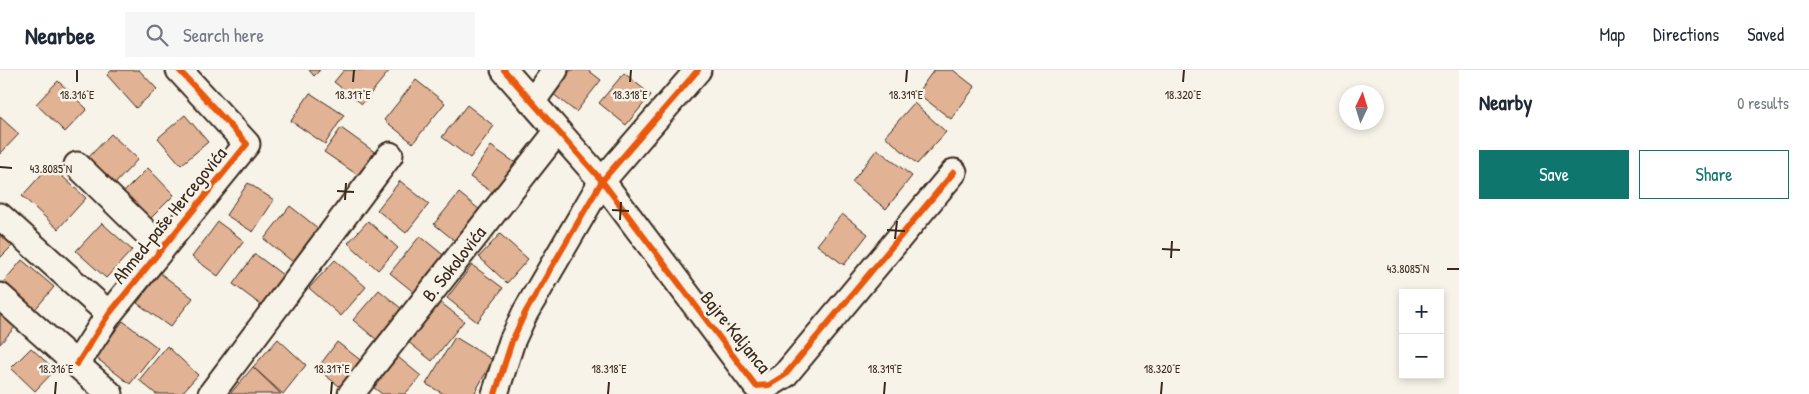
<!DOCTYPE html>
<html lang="en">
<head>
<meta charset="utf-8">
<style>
  body { margin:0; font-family:"Patrick Hand",sans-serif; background:#f6f6f7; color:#1f2937 }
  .controls { position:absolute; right:15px; bottom:15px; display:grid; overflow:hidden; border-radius:0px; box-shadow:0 2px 8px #0003 }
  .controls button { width:45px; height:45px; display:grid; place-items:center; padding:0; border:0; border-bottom:1px solid #e0e1e3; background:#fff; color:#1f2937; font:25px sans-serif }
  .compass { position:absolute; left:1339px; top:15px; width:45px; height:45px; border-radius:50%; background:#fff; box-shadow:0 2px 8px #0003; rotate:4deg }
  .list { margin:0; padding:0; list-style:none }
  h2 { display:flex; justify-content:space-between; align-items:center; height:65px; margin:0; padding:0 20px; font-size:21px }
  h2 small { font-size:16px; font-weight:400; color:#747a83 }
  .actions { display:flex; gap:10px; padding:15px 20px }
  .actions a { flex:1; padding:11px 0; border:1px solid #0f766e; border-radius:0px; text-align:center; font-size:18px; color:#0f766e }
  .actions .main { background:#0f766e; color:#fff }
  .icon { flex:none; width:28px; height:28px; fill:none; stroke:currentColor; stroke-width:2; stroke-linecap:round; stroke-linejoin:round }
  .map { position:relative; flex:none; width:1459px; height:324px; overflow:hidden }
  header { display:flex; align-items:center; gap:30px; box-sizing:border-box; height:70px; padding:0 25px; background:#fff; border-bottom:1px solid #e0e1e3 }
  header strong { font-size:24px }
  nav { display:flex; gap:28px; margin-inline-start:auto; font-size:18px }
  .search { width:350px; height:45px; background:#f6f6f7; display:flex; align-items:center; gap:12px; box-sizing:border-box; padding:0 18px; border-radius:0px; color:#747a83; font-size:19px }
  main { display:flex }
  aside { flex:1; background:#fff }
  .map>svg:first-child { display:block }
  .building { fill:#e2b294; stroke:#3b2a1e }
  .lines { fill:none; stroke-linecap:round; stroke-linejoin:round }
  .minor-casing { stroke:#3b2a1e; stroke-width:29 }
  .minor { stroke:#f7f3e8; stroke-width:25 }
  .cycleway-casing { stroke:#f7f3e8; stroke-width:9 }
  .cycleway { stroke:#e8590c; stroke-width:6 }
  .ticks { fill:none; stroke:#3b2a1e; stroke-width:2 }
  .labels { text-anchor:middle; stroke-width:5; stroke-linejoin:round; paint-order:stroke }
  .street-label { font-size:19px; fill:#3b2a1e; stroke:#f7f3e8 }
  .ticks-label { font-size:12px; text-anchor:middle; fill:#3b2a1e; stroke:#f7f3e8; stroke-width:5; stroke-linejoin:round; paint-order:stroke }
</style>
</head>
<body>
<header>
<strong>Nearbee</strong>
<div class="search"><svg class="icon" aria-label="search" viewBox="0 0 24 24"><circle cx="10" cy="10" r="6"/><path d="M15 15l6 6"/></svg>Search here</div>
<nav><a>Map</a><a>Directions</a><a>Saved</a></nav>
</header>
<main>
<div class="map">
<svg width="1459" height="324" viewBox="0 0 1459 324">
  <rect width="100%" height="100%" fill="#f7f3e8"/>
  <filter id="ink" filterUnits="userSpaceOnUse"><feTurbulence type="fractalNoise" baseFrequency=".02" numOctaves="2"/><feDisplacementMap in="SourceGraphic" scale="10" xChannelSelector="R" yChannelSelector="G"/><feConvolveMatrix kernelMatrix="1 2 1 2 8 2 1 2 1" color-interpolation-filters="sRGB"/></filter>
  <g filter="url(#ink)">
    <g class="building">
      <path d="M 112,0 L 139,0 L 157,19 L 136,38 L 107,5 Z"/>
      <path d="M 309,0 L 320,0 L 314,6 Z"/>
      <path d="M 344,0 L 390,0 L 362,34 L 334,12 Z"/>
      <path d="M 571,0 L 588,0 L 601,10 L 576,42 L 552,23 Z"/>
      <path d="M 934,0 L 953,0 L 975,17 L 951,49 L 917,23 Z"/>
      <path d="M 624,3 L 651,25 L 626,55 L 599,33 Z"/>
      <path d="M 416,10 L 445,33 L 413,73 L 384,50 Z"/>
      <path d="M 58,11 L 87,39 L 65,62 L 36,34 Z"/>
      <path d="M 310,23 L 344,45 L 325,74 L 291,51 Z"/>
      <path d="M 914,33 L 946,62 L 917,94 L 885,66 Z"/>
      <path d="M 467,35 L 494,56 L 470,88 L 442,67 Z"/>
      <path d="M 185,45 L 208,72 L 181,95 L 158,68 Z"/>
      <path d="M 0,47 L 19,64 L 0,84 Z"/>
      <path d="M 341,58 L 376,83 L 359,106 L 324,82 Z"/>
      <path d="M 111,64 L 138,89 L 114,115 L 87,89 Z"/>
      <path d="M 491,76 L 520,96 L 499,127 L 470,107 Z"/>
      <path d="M 877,79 L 912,106 L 886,139 L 852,112 Z"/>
      <path d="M 50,95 L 86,128 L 58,159 L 22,126 Z"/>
      <path d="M 148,98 L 174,125 L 146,153 L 120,126 Z"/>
      <path d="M 400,111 L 429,134 L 406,163 L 377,140 Z"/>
      <path d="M 248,113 L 274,130 L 253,162 L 226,145 Z"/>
      <path d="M 459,123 L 485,144 L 460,175 L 434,154 Z"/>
      <path d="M 290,136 L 319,159 L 293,192 L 264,169 Z"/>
      <path d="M 842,144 L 868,164 L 844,195 L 817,175 Z"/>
      <path d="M 368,151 L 398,178 L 378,200 L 348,173 Z"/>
      <path d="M 218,152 L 244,171 L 218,206 L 192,187 Z"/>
      <path d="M 102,153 L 132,180 L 106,208 L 76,181 Z"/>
      <path d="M 0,161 L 14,174 L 0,188 Z"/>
      <path d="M 500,164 L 528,189 L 507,213 L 479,187 Z"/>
      <path d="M 420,166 L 447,188 L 416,224 L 390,203 Z"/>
      <path d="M 255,184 L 283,205 L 261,235 L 233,214 Z"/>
      <path d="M 22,190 L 54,217 L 32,243 L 0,216 Z"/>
      <path d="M 335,190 L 366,217 L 341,246 L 309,218 Z"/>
      <path d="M 472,195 L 503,218 L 477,252 L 447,228 Z"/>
      <path d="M 160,203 L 193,228 L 170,257 L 137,233 Z"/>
      <path d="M 379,220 L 403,240 L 377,270 L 353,250 Z"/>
      <path d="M 440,232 L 464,251 L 432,291 L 407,271 Z"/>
      <path d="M 0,242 L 16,256 L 0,274 Z"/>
      <path d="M 123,251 L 158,278 L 130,314 L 95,287 Z"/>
      <path d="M 455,267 L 493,290 L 474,324 L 444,324 L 426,314 Z"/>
      <path d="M 278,269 L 306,295 L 283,324 L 253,297 Z"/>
      <path d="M 337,272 L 363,292 L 343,319 L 317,299 Z"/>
      <path d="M 167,276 L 198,305 L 181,324 L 156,324 L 139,310 Z"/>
      <path d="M 31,278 L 55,300 L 35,321 L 11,298 Z"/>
      <path d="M 398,287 L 421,306 L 405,324 L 382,324 L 373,317 Z"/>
      <path d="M 253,297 L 281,324 L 230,324 Z"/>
    </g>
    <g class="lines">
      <defs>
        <g id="minor">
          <path d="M 504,0 L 602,111 L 756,316 L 769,315 L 785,305 L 954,102"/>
          <path d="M 532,32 L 555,0"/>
          <path d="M 77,95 L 162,178"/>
          <path d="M 0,146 L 109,244"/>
          <path d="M 0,226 L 110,324"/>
          <path d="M 77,294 L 109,244 L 247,74 L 179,0"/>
          <path d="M 211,324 L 390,85"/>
          <path id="s1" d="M 351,324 L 557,62"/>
          <path d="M 495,324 L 512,271 L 525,243 L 602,111 L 698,0"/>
        </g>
      </defs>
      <use href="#minor" class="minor-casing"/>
      <use href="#minor" class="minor"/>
      <defs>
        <g id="cycleway">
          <path d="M 504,0 L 602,111 L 756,316 L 769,315 L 785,305 L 954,102"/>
          <path d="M 77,294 L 109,244 L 247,74 L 179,0"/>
          <path d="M 495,324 L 512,271 L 525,243 L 602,111 L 698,0"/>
        </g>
      </defs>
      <use href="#cycleway" class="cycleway-casing"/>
      <use href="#cycleway" class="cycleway"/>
    </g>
  </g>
  <path class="ticks" d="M 77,12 L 77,0M 353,12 L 354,0M 630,12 L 631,0M 906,12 L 907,0M 1183,12 L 1184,0M 0,97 L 12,98M 337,121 L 354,122M 345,130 L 346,113M 612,140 L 629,141M 620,150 L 621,132M 887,160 L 905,161M 895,169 L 897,151M 1162,179 L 1180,180M 1171,188 L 1172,171M 1447,199 L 1459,199M 55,324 L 56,312M 331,324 L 332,312M 608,324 L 609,312M 884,324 L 885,312M 1161,324 L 1162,312"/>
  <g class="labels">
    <g class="street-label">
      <text transform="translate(169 145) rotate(-51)" y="7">Ahmed-paše Hercegovića</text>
      <text dy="7" stroke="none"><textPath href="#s1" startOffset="166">B. Sokolovića</textPath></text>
      <text transform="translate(736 262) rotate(51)" y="7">Bajre Kaljanca</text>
    </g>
  </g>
  <g class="ticks-label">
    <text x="77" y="29">18.316°E</text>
    <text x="353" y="29">18.317°E</text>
    <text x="630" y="29">18.318°E</text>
    <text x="906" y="29">18.319°E</text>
    <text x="1183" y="29">18.320°E</text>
    <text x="51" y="103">43.8085°N</text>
    <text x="1408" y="203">43.8085°N</text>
    <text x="56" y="303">18.316°E</text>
    <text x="332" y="303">18.317°E</text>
    <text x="609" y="303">18.318°E</text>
    <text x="885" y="303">18.319°E</text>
    <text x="1162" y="303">18.320°E</text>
  </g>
</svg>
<div class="controls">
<button>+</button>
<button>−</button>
</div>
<svg class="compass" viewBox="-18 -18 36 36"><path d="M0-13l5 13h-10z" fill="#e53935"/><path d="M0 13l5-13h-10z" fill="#747a83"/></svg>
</div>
<aside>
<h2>Nearby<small>0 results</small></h2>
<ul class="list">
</ul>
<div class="actions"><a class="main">Save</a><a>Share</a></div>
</aside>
</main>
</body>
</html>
